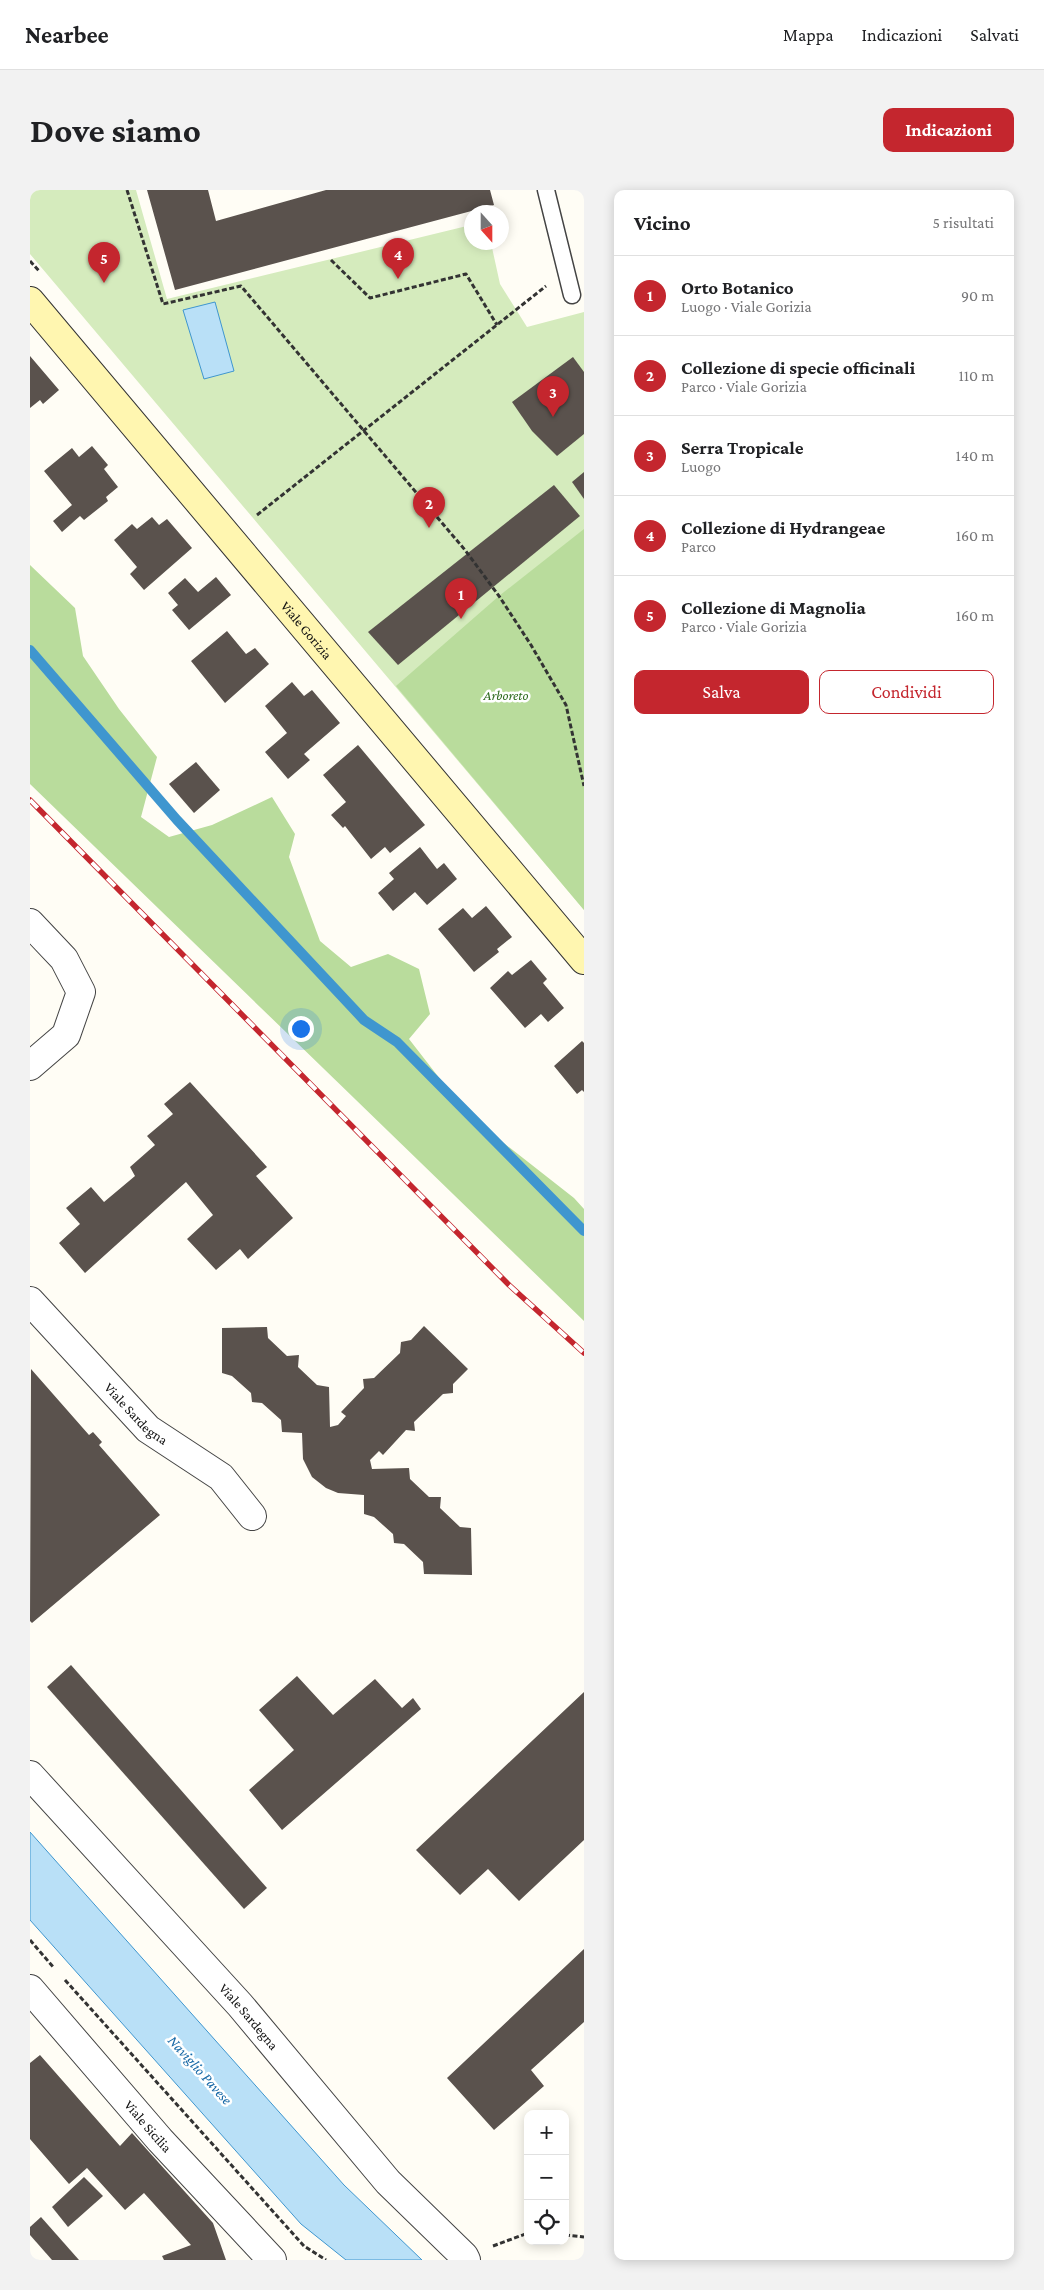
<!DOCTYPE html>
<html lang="it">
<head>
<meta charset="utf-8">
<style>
  body { margin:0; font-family:"Crimson Pro",serif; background:#f2f2f2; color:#202124 }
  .controls { position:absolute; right:15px; bottom:15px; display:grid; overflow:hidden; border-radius:10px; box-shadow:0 2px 12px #0003 }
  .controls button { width:45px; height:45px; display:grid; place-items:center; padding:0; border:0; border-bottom:1px solid #e0e0e0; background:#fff; color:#202124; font:25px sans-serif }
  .compass { position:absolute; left:434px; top:15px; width:45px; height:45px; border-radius:50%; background:#fff; box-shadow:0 2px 12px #0003; rotate:159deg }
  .you { position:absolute; left:270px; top:838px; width:18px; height:18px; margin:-12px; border:4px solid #fff; border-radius:50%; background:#1a73e8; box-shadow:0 0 0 8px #1a73e833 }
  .badge { display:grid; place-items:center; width:32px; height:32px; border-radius:50%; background:#c4262e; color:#fff; font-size:16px; font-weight:700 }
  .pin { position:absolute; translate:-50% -41px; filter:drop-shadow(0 1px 2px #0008) }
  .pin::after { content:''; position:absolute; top:26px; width:18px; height:15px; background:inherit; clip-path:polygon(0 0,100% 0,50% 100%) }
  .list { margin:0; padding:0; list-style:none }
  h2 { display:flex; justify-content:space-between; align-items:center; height:65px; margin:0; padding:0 20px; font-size:21px }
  h2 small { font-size:16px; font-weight:400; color:#757577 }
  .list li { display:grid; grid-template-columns:32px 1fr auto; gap:15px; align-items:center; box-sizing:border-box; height:80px; padding:0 20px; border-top:1px solid #e0e0e0 }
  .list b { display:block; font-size:19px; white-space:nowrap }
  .list p { margin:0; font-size:16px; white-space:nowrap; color:#757577 }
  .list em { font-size:16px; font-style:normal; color:#757577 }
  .actions { display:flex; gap:10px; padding:15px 20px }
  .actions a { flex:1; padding:11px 0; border:1px solid #c4262e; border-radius:10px; text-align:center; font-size:18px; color:#c4262e }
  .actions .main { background:#c4262e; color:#fff }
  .icon { flex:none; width:28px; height:28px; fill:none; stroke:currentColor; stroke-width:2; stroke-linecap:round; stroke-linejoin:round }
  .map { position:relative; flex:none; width:554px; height:2070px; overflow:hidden; border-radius:10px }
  header { display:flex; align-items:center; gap:30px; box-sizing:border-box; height:70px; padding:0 25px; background:#fff; border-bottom:1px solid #e0e0e0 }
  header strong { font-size:24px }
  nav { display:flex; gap:28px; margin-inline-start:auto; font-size:18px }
  .intro { display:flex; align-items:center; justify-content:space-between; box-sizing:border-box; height:120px; padding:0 30px }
  h1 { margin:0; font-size:35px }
  .button { padding:12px 22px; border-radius:10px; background:#c4262e; color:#fff; font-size:18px; font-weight:700 }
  main { display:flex; gap:30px; padding:0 30px }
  aside { flex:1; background:#fff; border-radius:10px; box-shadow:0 2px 12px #0003 }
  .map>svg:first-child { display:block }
  .green { fill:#d5ebbd }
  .forest { fill:#b9dc9c }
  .water { fill:#b9e0f7; stroke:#3f96cf }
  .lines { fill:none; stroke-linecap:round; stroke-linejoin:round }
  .stream { stroke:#3f96cf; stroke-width:10 }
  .building { fill:#5a524d }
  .lane-casing { stroke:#444; stroke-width:19 }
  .street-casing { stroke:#444; stroke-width:30 }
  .secondary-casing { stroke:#333; stroke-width:30 }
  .path { stroke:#333; stroke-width:3; stroke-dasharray:5 2.5; stroke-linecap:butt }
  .lane { stroke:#fff; stroke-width:16 }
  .street { stroke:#fff; stroke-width:28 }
  .secondary { stroke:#fff6b0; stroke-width:28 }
  .rail-casing { stroke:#c4262e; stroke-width:5.5 }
  .rail { stroke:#fff; stroke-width:4; stroke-dasharray:11; stroke-linecap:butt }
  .labels { text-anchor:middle; stroke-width:5; stroke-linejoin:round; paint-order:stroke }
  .street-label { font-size:14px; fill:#111; stroke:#fff }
  .park-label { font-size:14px; font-style:italic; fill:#2f6b1f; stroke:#fff }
  .water-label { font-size:15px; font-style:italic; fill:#1768a6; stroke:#fff }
</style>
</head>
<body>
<header>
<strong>Nearbee</strong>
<nav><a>Mappa</a><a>Indicazioni</a><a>Salvati</a></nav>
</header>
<div class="intro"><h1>Dove siamo</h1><a class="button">Indicazioni</a></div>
<main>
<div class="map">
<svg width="554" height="2070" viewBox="0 0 554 2070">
  <rect width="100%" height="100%" fill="#fffdf5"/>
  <path class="green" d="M 0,0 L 106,0 L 137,109 L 441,35 L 442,52 L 461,53 L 470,94 L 497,137 L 554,122 L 554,720 L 0,64 Z"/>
  <g class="forest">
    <path d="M 554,339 L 554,720 L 366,496 L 469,406 Z"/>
    <path d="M 0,375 L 45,418 L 53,466 L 89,519 L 127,567 L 111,627 L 139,647 L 182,635 L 242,607 L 265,644 L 259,667 L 290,751 L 321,777 L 358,764 L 389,779 L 400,824 L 379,849 L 438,925 L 544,1008 L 554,1019 L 554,1131 L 0,594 Z"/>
  </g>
  <g class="water">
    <path d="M 185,112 L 204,181 L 174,189 L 153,120 Z"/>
    <path d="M 0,1642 L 314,1995 L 392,2070 L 316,2070 L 271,2034 L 0,1730 Z"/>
  </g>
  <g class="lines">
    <path class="stream" d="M 0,460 L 147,630 L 334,830 L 367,852 L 554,1041"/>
  </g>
  <g class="building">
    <path d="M 117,0 L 178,0 L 186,31 L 296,0 L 460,0 L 464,15 L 145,100 Z"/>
    <path d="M 0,166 L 29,200 L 13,214 L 10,210 L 0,218 Z"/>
    <path d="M 543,167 L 554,182 L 554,244 L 527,266 L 502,241 L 482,212 Z"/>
    <path d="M 62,256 L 78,275 L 74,279 L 88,297 L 76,307 L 78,311 L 54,330 L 50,326 L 32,342 L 23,331 L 42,315 L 14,281 L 42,258 L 49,267 Z"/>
    <path d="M 554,282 L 554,309 L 542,292 Z"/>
    <path d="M 524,295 L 550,326 L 368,475 L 338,442 Z"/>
    <path d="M 122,327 L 129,335 L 137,329 L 162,358 L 114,400 L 100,384 L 107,377 L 84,350 L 102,334 L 107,339 Z"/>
    <path d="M 186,387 L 201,405 L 159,440 L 142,420 L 148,415 L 138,403 L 155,388 L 168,402 Z"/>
    <path d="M 197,441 L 216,464 L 225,458 L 239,474 L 195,513 L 161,471 Z"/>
    <path d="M 262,492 L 274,506 L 282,500 L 310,533 L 274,564 L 280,570 L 258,589 L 235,562 L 257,543 L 235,516 Z"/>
    <path d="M 328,555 L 395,635 L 360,663 L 355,657 L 341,669 L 315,636 L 313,638 L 301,625 L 316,612 L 293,585 Z"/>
    <path d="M 166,572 L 190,600 L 164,623 L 139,594 Z"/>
    <path d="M 390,657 L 407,679 L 414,673 L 427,689 L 397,715 L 385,702 L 363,721 L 348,703 L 364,689 L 359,683 Z"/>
    <path d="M 456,716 L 482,747 L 467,759 L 469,762 L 444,782 L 408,739 L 433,718 L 442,728 Z"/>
    <path d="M 501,770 L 517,789 L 513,793 L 534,818 L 518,832 L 511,824 L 495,838 L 460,798 L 478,781 L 482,785 Z"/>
    <path d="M 552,851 L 554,853 L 554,902 L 552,900 L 547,904 L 524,876 Z"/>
    <path d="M 160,892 L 237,977 L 226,986 L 263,1028 L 218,1069 L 210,1059 L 186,1080 L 157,1049 L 183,1025 L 156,992 L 55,1083 L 29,1053 L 50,1034 L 36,1018 L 61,997 L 74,1012 L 105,986 L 100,977 L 125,955 L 117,946 L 143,924 L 134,914 Z"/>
    <path d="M 394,1136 L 438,1179 L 423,1194 L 423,1203 L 413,1204 L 384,1232 L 385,1241 L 376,1240 L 353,1265 L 349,1261 L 340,1270 L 342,1279 L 379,1278 L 380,1289 L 399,1307 L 411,1307 L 410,1318 L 430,1337 L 441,1338 L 442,1385 L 394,1384 L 393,1372 L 374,1354 L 364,1353 L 363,1344 L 344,1327 L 334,1324 L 334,1305 L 308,1303 L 296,1298 L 282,1287 L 273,1269 L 272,1243 L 252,1242 L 251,1230 L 232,1213 L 222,1212 L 221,1203 L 202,1186 L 192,1183 L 192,1138 L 237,1137 L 238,1148 L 257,1166 L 269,1165 L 268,1177 L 287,1195 L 299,1197 L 300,1237 L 308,1235 L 316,1226 L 311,1222 L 334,1198 L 333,1189 L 344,1188 L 370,1163 L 371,1152 L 381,1150 Z"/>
    <path d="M 1,1179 L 59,1245 L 63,1242 L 72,1252 L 69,1255 L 130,1325 L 2,1433 L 0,1431 Z"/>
    <path d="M 41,1475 L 237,1698 L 214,1719 L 17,1497 Z"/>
    <path d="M 267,1486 L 303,1525 L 345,1489 L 372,1518 L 383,1508 L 391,1519 L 252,1640 L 219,1600 L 264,1560 L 229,1520 Z"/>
    <path d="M 554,1502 L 554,1650 L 489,1711 L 458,1679 L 430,1705 L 386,1660 Z"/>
    <path d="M 554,1759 L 554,1832 L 501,1880 L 514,1896 L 464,1940 L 417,1888 Z"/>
    <path d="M 10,1865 L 90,1956 L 102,1943 L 183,2033 L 196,2070 L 134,2070 L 132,2066 L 161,2055 L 114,2003 L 95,2020 L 57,1978 L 39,1994 L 0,1949 L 0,1873 Z"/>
    <path d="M 54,1987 L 73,2006 L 38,2037 L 22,2017 Z"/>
    <path d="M 11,2027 L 49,2070 L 22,2070 L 0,2045 L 0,2037 Z"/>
  </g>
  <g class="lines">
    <defs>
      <path id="lane" d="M 516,0 L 542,105"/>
      <g id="street">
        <path d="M 0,733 L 34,769 L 51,802 L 36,845 L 0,876"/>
        <path id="s1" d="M 0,1111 L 118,1239 L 191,1287 L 222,1326"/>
        <path id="s2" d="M 0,1585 L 210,1815 L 358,1992 L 434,2066 L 436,2070"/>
        <path id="s3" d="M 0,1799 L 130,1950 L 242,2070"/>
      </g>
      <g id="secondary">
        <path id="s4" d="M 0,111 L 554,770"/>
      </g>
    </defs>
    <use href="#lane" class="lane-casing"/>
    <use href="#street" class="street-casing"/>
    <use href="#secondary" class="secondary-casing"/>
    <g class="path">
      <path d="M 97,0 L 133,114 L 211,96 L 435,360 L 469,406 L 501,455 L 536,515 L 554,596"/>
      <path d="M 301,70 L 340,108 L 436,84 L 467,135"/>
      <path d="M 0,71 L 10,82"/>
      <path d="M 227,325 L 516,96"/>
      <path d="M 0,1750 L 24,1778"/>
      <path d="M 35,1790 L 274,2056 L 296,2070"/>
      <path d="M 535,2045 L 554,2047"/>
      <path d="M 463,2056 L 498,2043"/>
    </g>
    <use href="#lane" class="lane"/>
    <use href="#street" class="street"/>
    <use href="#secondary" class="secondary"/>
    <defs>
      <path id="rail" d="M 0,610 L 479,1095 L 554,1163"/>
    </defs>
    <use href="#rail" class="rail-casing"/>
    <use href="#rail" class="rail"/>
  </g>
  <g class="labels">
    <g class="street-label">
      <text dy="5" stroke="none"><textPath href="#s4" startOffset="430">Viale Gorizia</textPath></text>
      <text dy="5" stroke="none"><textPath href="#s1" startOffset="155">Viale Sardegna</textPath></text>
      <text dy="5" stroke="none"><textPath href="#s2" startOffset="326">Viale Sardegna</textPath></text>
      <text dy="5" stroke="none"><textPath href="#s3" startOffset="181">Viale Sicilia</textPath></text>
    </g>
    <g class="park-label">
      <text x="476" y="510">Arboreto</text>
    </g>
    <g class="water-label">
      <text transform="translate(170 1880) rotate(48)" y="5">Naviglio Pavese</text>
    </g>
  </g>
</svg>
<div class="controls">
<button>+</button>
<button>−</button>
<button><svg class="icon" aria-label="locate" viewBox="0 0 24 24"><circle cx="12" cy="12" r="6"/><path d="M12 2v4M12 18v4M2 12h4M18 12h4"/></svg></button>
</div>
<svg class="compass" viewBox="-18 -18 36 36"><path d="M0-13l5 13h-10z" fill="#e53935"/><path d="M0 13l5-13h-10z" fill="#757577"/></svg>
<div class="you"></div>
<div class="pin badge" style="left:431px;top:429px">1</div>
<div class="pin badge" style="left:399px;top:338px">2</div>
<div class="pin badge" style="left:523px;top:227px">3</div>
<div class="pin badge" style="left:368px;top:89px">4</div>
<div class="pin badge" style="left:74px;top:93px">5</div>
</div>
<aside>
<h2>Vicino<small>5 risultati</small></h2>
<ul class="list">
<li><span class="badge">1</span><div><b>Orto Botanico</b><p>Luogo · Viale Gorizia</p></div><em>90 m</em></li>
<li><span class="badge">2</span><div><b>Collezione di specie officinali</b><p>Parco · Viale Gorizia</p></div><em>110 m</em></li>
<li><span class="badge">3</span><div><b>Serra Tropicale</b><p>Luogo</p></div><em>140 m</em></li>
<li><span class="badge">4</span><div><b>Collezione di Hydrangeae</b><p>Parco</p></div><em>160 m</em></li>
<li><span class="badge">5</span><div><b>Collezione di Magnolia</b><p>Parco · Viale Gorizia</p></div><em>160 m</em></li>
</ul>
<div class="actions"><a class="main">Salva</a><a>Condividi</a></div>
</aside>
</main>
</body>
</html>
